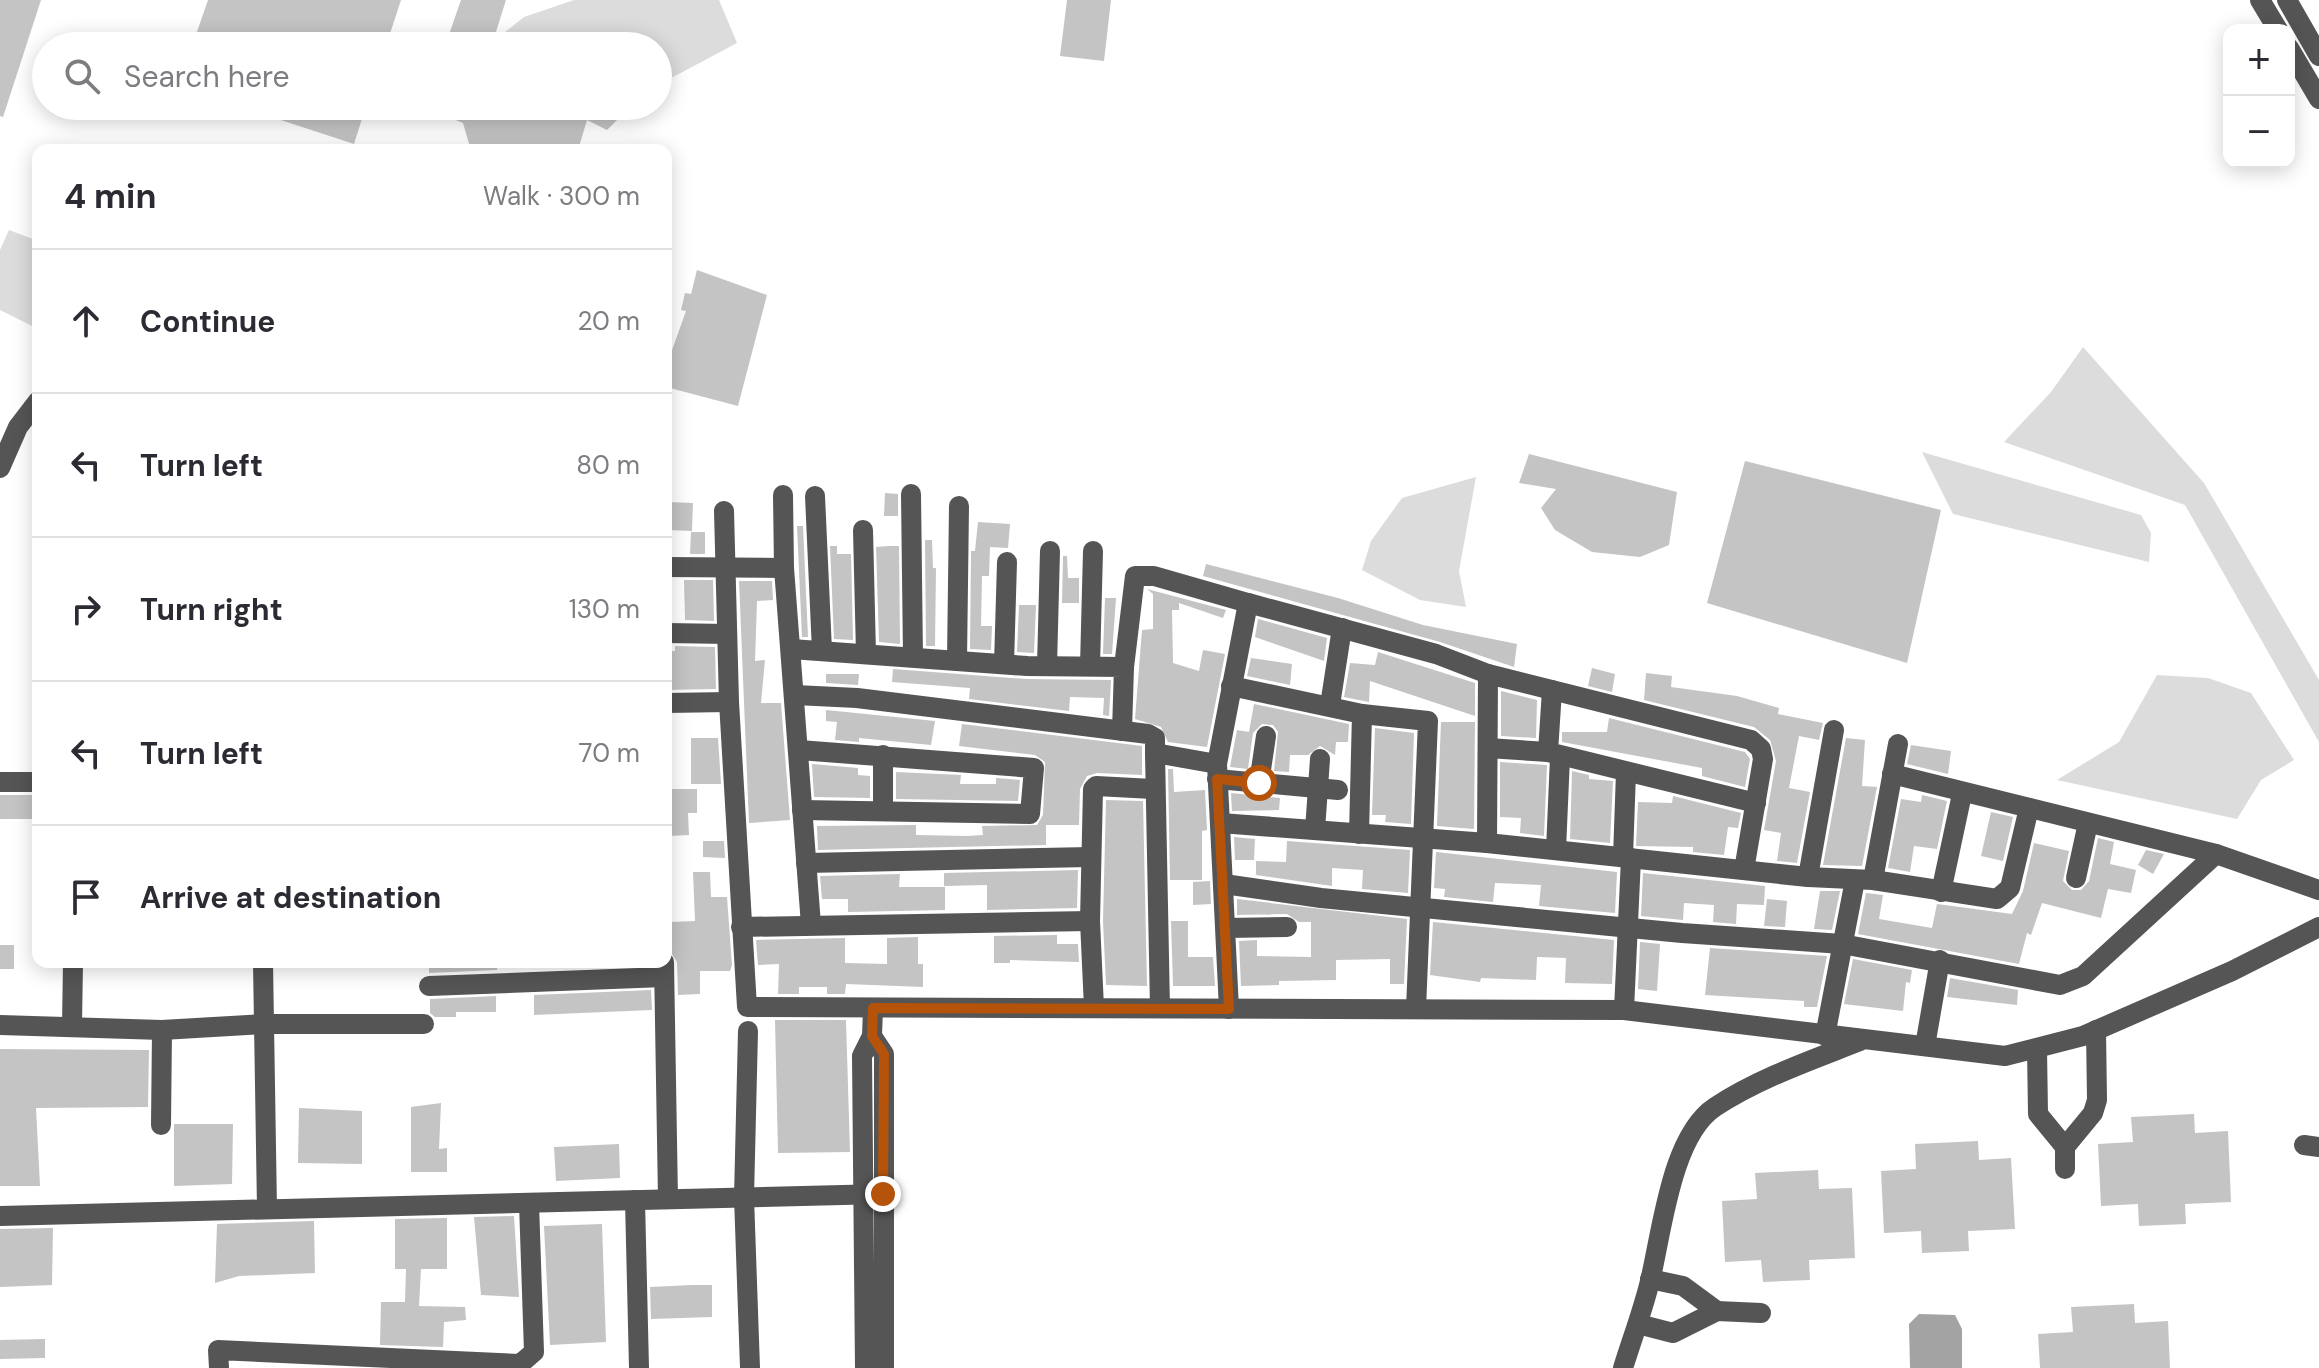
<!DOCTYPE html>
<html lang="en">
<head>
<meta charset="utf-8">
<style>
  body { margin:0; font-family:"DM Sans",sans-serif; background:#f7f7f7; color:#2b2b33 }
  .controls { position:absolute; right:24px; top:24px; display:grid; overflow:hidden; border-radius:16px; box-shadow:0 4px 20px #0003 }
  .controls button { width:72px; height:72px; display:grid; place-items:center; padding:0; border:0; border-bottom:2px solid #e1e1e2; background:#fff; color:#2b2b33; font:40px sans-serif }
  .stop { position:absolute; width:24px; height:24px; margin:-18px; border:6px solid #b45309; border-radius:50%; background:#fff }
  .stop.end { background:#b45309; border-color:#fff; box-shadow:0 2px 8px #0008 }
  .list { margin:0; padding:0; list-style:none }
  h2 { display:flex; justify-content:space-between; align-items:center; height:104px; margin:0; padding:0 32px; font-size:34px }
  h2 small { font-size:26px; font-weight:400; color:#7c7c81 }
  .list li { display:grid; grid-template-columns:52px 1fr auto; gap:24px; align-items:center; box-sizing:border-box; height:144px; padding:0 32px; border-top:2px solid #e1e1e2 }
  .list b { display:block; font-size:30px; white-space:nowrap }
  .list em { font-size:26px; font-style:normal; color:#7c7c81 }
  .icon { flex:none; width:44px; height:44px; fill:none; stroke:currentColor; stroke-width:2; stroke-linecap:round; stroke-linejoin:round }
  .map { position:relative; flex:none; width:2319px; height:1368px; overflow:hidden }
  .search { position:absolute; background:#fff; box-shadow:0 4px 20px #0003; left:32px; top:32px; width:640px; height:88px; display:flex; align-items:center; gap:20px; box-sizing:border-box; padding:0 28px; border-radius:44px; color:#7c7c81; font-size:30px }
  .panel { position:absolute; background:#fff; box-shadow:0 4px 20px #0003; left:32px; top:144px; width:640px; height:824px; border-radius:16px }
  .map>svg:first-child { display:block }
  .green { fill:#dcdcdc }
  .water { fill:#a3a3a3 }
  .building { fill:#c4c4c4 }
  .lines { fill:none; stroke-linecap:round; stroke-linejoin:round }
  .minor { stroke:#555; stroke-width:20 }
  .route { stroke:#b45309; stroke-width:10 }
</style>
</head>
<body>
<div class="map">
<svg width="2319" height="1368" viewBox="0 0 2319 1368">
  <rect width="100%" height="100%" fill="#fff"/>
  <g class="green">
    <path d="M 574,0 L 719,0 L 737,43 L 658,85 L 658,46 L 525,46 L 505,32 L 524,17 Z"/>
    <path d="M 9,230 L 38,241 L 38,329 L 0,310 L 0,250 Z"/>
    <path d="M 2083,347 L 2204,483 L 2319,680 L 2319,742 L 2185,505 L 2004,442 L 2051,392 Z"/>
    <path d="M 1922,452 L 2141,515 L 2151,533 L 2149,562 L 1953,514 Z"/>
    <path d="M 1476,477 L 1459,571 L 1466,607 L 1420,600 L 1362,570 L 1371,541 L 1402,498 Z"/>
    <path d="M 2157,675 L 2208,678 L 2251,693 L 2294,760 L 2261,780 L 2237,819 L 2057,780 L 2119,742 Z"/>
  </g>
  <path class="water" d="M 1919,1314 L 1955,1315 L 1962,1329 L 1962,1368 L 1910,1368 L 1909,1324 Z"/>
  <g class="building">
    <path d="M 0,0 L 41,0 L 3,117 L 0,116 Z"/>
    <path d="M 208,0 L 401,0 L 386,46 L 192,46 Z"/>
    <path d="M 461,0 L 506,0 L 495,35 L 511,46 L 445,46 Z"/>
    <path d="M 1067,0 L 1111,0 L 1104,61 L 1060,56 Z"/>
    <path d="M 248,106 L 366,106 L 354,144 L 247,109 Z"/>
    <path d="M 422,106 L 596,106 L 617,120 L 607,130 L 587,120 L 578,150 L 478,150 L 470,147 L 463,123 Z"/>
    <path d="M 697,270 L 767,295 L 738,406 L 666,387 L 666,367 L 686,311 L 681,310 L 685,293 L 691,294 Z"/>
    <path d="M 1529,454 L 1677,492 L 1669,545 L 1640,557 L 1592,552 L 1555,530 L 1541,508 L 1556,489 L 1519,483 Z"/>
    <path d="M 1745,461 L 1941,510 L 1907,663 L 1707,603 Z"/>
    <path d="M 885,493 L 898,494 L 898,516 L 884,516 Z"/>
    <path d="M 668,502 L 693,503 L 692,531 L 667,530 Z"/>
    <path d="M 978,522 L 1010,524 L 1008,548 L 990,547 L 989,576 L 982,576 L 981,626 L 992,626 L 991,650 L 970,649 L 971,551 L 975,551 Z"/>
    <path d="M 797,526 L 803,526 L 808,637 L 802,637 Z"/>
    <path d="M 691,532 L 705,532 L 705,554 L 690,554 Z"/>
    <path d="M 925,540 L 932,540 L 933,568 L 936,568 L 935,646 L 926,646 Z"/>
    <path d="M 830,546 L 837,546 L 837,554 L 851,554 L 853,640 L 834,639 Z"/>
    <path d="M 889,546 L 899,546 L 900,644 L 879,642 L 876,547 Z"/>
    <path d="M 1063,556 L 1067,556 L 1068,578 L 1079,578 L 1079,603 L 1062,603 Z"/>
    <path d="M 1206,564 L 1338,598 L 1423,625 L 1517,644 L 1514,667 L 1440,642 L 1203,576 Z"/>
    <path d="M 684,580 L 713,580 L 714,621 L 685,620 Z"/>
    <path d="M 739,581 L 772,581 L 773,600 L 757,601 L 755,661 L 765,660 L 761,703 L 781,703 L 790,820 L 749,823 Z"/>
    <path d="M 1147,589 L 1226,610 L 1223,618 L 1179,603 L 1179,610 L 1172,610 L 1173,663 L 1199,671 L 1203,650 L 1225,654 L 1207,747 L 1168,742 L 1161,727 L 1135,719 L 1142,630 L 1153,629 L 1153,594 Z"/>
    <path d="M 1105,598 L 1116,598 L 1112,654 L 1103,654 Z"/>
    <path d="M 1019,605 L 1036,605 L 1034,653 L 1017,652 Z"/>
    <path d="M 1258,619 L 1327,638 L 1324,661 L 1255,637 Z"/>
    <path d="M 675,646 L 715,647 L 716,689 L 666,690 L 666,651 L 675,651 Z"/>
    <path d="M 1378,652 L 1475,683 L 1475,716 L 1370,681 L 1369,702 L 1344,697 L 1350,663 L 1375,665 Z"/>
    <path d="M 1251,658 L 1292,664 L 1290,685 L 1247,676 Z"/>
    <path d="M 1592,668 L 1615,674 L 1612,692 L 1588,686 Z"/>
    <path d="M 893,669 L 1026,679 L 1111,680 L 1109,716 L 1103,715 L 1104,698 L 1070,697 L 1069,711 L 969,699 L 970,688 L 892,682 Z"/>
    <path d="M 1646,673 L 1672,676 L 1671,687 L 1737,696 L 1779,708 L 1778,714 L 1823,723 L 1819,740 L 1799,736 L 1789,788 L 1810,792 L 1797,863 L 1777,861 L 1781,833 L 1764,830 L 1776,761 L 1770,740 L 1754,727 L 1644,700 Z"/>
    <path d="M 826,674 L 859,674 L 858,685 L 826,683 Z"/>
    <path d="M 1501,691 L 1537,700 L 1536,738 L 1501,736 Z"/>
    <path d="M 1254,704 L 1349,724 L 1348,742 L 1336,742 L 1335,755 L 1320,746 L 1308,755 L 1290,755 L 1289,772 L 1274,771 L 1278,732 L 1273,725 L 1262,724 L 1253,733 L 1248,769 L 1230,767 L 1237,730 L 1249,732 Z"/>
    <path d="M 826,710 L 935,721 L 931,745 L 859,738 L 859,742 L 835,740 L 837,722 L 826,721 Z"/>
    <path d="M 1609,718 L 1745,752 L 1750,759 L 1745,787 L 1702,776 L 1702,768 L 1562,742 L 1562,732 L 1607,732 Z"/>
    <path d="M 1441,722 L 1475,722 L 1474,829 L 1437,826 Z"/>
    <path d="M 962,724 L 1142,746 L 1142,775 L 1097,773 L 1087,776 L 1080,789 L 1079,825 L 1046,825 L 1046,845 L 818,850 L 817,826 L 916,825 L 916,835 L 967,836 L 983,835 L 982,826 L 1037,825 L 1043,815 L 1045,762 L 1035,755 L 959,746 Z"/>
    <path d="M 1375,728 L 1414,733 L 1411,824 L 1385,822 L 1386,815 L 1372,815 Z"/>
    <path d="M 691,738 L 718,738 L 721,784 L 691,784 Z"/>
    <path d="M 1846,738 L 1865,740 L 1862,786 L 1877,787 L 1862,866 L 1823,865 Z"/>
    <path d="M 1911,745 L 1951,751 L 1948,774 L 1907,764 Z"/>
    <path d="M 1500,762 L 1547,765 L 1544,836 L 1520,833 L 1521,818 L 1500,817 Z"/>
    <path d="M 812,764 L 858,768 L 858,775 L 870,776 L 870,798 L 814,797 Z"/>
    <path d="M 1168,769 L 1173,769 L 1174,792 L 1205,790 L 1207,830 L 1202,831 L 1202,880 L 1170,880 Z"/>
    <path d="M 1572,771 L 1589,775 L 1589,779 L 1613,781 L 1610,843 L 1570,839 Z"/>
    <path d="M 896,772 L 961,775 L 960,784 L 996,784 L 996,778 L 1020,780 L 1018,801 L 896,799 Z"/>
    <path d="M 669,789 L 697,789 L 697,813 L 688,813 L 689,835 L 668,836 Z"/>
    <path d="M 1231,793 L 1280,798 L 1279,810 L 1232,811 Z"/>
    <rect x="0" y="795" width="38" height="24"/>
    <path d="M 1922,795 L 1947,801 L 1937,849 L 1914,846 L 1910,872 L 1888,868 L 1901,799 L 1921,802 Z"/>
    <path d="M 1673,796 L 1741,813 L 1738,828 L 1728,827 L 1724,855 L 1693,852 L 1693,847 L 1636,846 L 1638,802 L 1672,803 Z"/>
    <path d="M 1106,800 L 1143,801 L 1147,986 L 1106,985 L 1103,921 Z"/>
    <path d="M 1991,812 L 2013,817 L 2003,861 L 1981,856 Z"/>
    <path d="M 1234,837 L 1255,839 L 1254,860 L 1235,860 Z"/>
    <path d="M 2098,838 L 2114,842 L 2110,864 L 2136,870 L 2131,893 L 2108,889 L 2101,918 L 2042,903 L 2031,935 L 2027,933 L 2019,964 L 1858,934 L 1866,893 L 1883,895 L 1879,919 L 1932,928 L 1937,904 L 2012,914 L 2023,891 L 2034,843 L 2069,851 L 2063,881 L 2072,890 L 2081,890 L 2089,881 Z"/>
    <path d="M 703,841 L 724,841 L 725,858 L 703,857 Z"/>
    <path d="M 1287,841 L 1410,850 L 1408,893 L 1362,889 L 1363,870 L 1332,868 L 1332,886 L 1256,875 L 1256,861 L 1286,862 Z"/>
    <path d="M 2146,850 L 2164,854 L 2153,874 L 2138,865 Z"/>
    <path d="M 1436,852 L 1617,872 L 1615,913 L 1539,906 L 1541,885 L 1495,883 L 1493,902 L 1444,897 L 1445,889 L 1434,888 Z"/>
    <path d="M 1078,870 L 1077,908 L 987,910 L 987,885 L 944,886 L 944,873 Z"/>
    <path d="M 693,872 L 710,872 L 711,897 L 727,897 L 732,965 L 730,971 L 700,971 L 700,994 L 678,995 L 677,962 L 670,951 L 670,922 L 695,921 Z"/>
    <path d="M 1643,873 L 1765,886 L 1764,905 L 1737,904 L 1736,924 L 1713,922 L 1714,905 L 1684,903 L 1683,920 L 1641,916 Z"/>
    <path d="M 900,874 L 899,887 L 945,887 L 945,910 L 848,912 L 848,899 L 822,899 L 820,876 Z"/>
    <path d="M 1210,881 L 1211,904 L 1193,905 L 1193,882 Z"/>
    <path d="M 1820,891 L 1840,891 L 1832,930 L 1814,929 Z"/>
    <path d="M 1237,899 L 1407,919 L 1404,984 L 1390,984 L 1390,959 L 1336,960 L 1336,980 L 1279,981 L 1279,985 L 1241,986 L 1239,941 L 1257,940 L 1257,956 L 1311,957 L 1311,922 L 1299,922 L 1287,914 L 1237,915 Z"/>
    <path d="M 1767,899 L 1787,901 L 1785,927 L 1764,926 Z"/>
    <path d="M 1171,921 L 1188,921 L 1188,957 L 1213,957 L 1215,986 L 1173,986 Z"/>
    <path d="M 1433,922 L 1614,940 L 1612,984 L 1565,983 L 1566,958 L 1537,957 L 1536,980 L 1481,978 L 1480,982 L 1430,975 Z"/>
    <path d="M 1057,935 L 1057,944 L 1078,944 L 1079,962 L 1010,960 L 1010,963 L 994,963 L 994,936 Z"/>
    <path d="M 918,937 L 918,964 L 923,964 L 923,987 L 846,984 L 845,994 L 827,994 L 827,987 L 799,987 L 799,994 L 778,994 L 779,964 L 758,965 L 756,940 L 845,938 L 845,963 L 887,964 L 887,938 Z"/>
    <path d="M 1640,942 L 1660,944 L 1657,991 L 1638,989 Z"/>
    <rect x="0" y="945" width="14" height="24"/>
    <path d="M 1710,948 L 1827,956 L 1817,1007 L 1804,1007 L 1804,1001 L 1705,995 Z"/>
    <path d="M 1853,959 L 1912,970 L 1910,983 L 1906,982 L 1903,1011 L 1844,1004 Z"/>
    <path d="M 429,962 L 497,962 L 497,970 L 429,973 Z"/>
    <path d="M 551,962 L 651,962 L 651,964 L 551,968 Z"/>
    <path d="M 1950,978 L 2018,990 L 2017,1005 L 1947,997 Z"/>
    <path d="M 651,990 L 652,1010 L 534,1015 L 534,995 Z"/>
    <path d="M 496,996 L 496,1012 L 456,1012 L 456,1017 L 435,1017 L 430,1013 L 430,999 Z"/>
    <path d="M 775,1020 L 846,1020 L 850,1152 L 778,1153 Z"/>
    <path d="M 0,1049 L 149,1050 L 148,1107 L 36,1108 L 40,1186 L 0,1186 Z"/>
    <path d="M 441,1103 L 439,1149 L 447,1148 L 447,1172 L 411,1172 L 411,1107 Z"/>
    <path d="M 299,1108 L 362,1111 L 362,1164 L 298,1163 Z"/>
    <path d="M 2194,1114 L 2195,1133 L 2228,1131 L 2231,1202 L 2185,1204 L 2186,1224 L 2139,1226 L 2138,1204 L 2101,1206 L 2098,1144 L 2133,1142 L 2131,1117 Z"/>
    <path d="M 174,1124 L 233,1124 L 232,1184 L 174,1186 Z"/>
    <path d="M 1978,1141 L 1979,1160 L 2011,1158 L 2015,1229 L 1968,1231 L 1969,1251 L 1922,1253 L 1921,1231 L 1884,1233 L 1881,1171 L 1916,1169 L 1915,1144 Z"/>
    <path d="M 619,1144 L 620,1178 L 556,1181 L 554,1147 Z"/>
    <path d="M 1818,1170 L 1819,1189 L 1852,1188 L 1855,1258 L 1809,1260 L 1810,1280 L 1763,1282 L 1761,1260 L 1725,1262 L 1722,1201 L 1757,1199 L 1755,1173 Z"/>
    <path d="M 514,1216 L 519,1297 L 481,1295 L 474,1217 Z"/>
    <path d="M 447,1218 L 447,1269 L 421,1269 L 419,1306 L 465,1307 L 466,1320 L 444,1322 L 443,1347 L 380,1345 L 381,1302 L 405,1302 L 406,1269 L 395,1269 L 395,1219 Z"/>
    <path d="M 314,1221 L 315,1273 L 239,1276 L 215,1283 L 217,1224 Z"/>
    <path d="M 602,1224 L 606,1342 L 550,1345 L 544,1226 Z"/>
    <path d="M 53,1228 L 52,1285 L 0,1287 L 0,1229 Z"/>
    <path d="M 692,1285 L 712,1285 L 712,1317 L 651,1319 L 650,1287 Z"/>
    <path d="M 2134,1304 L 2135,1323 L 2168,1321 L 2170,1368 L 2040,1368 L 2038,1334 L 2073,1332 L 2071,1307 Z"/>
    <path d="M 45,1339 L 45,1358 L 0,1359 L 0,1340 Z"/>
  </g>
  <g class="lines">
    <g class="minor">
      <path d="M 2260,0 L 2278,30"/>
      <path d="M 2287,0 L 2319,56"/>
      <path d="M 2289,48 L 2319,99"/>
      <path d="M 0,468 L 18,427 L 38,401"/>
      <path d="M 911,494 L 913,657"/>
      <path d="M 783,495 L 784,568 L 811,925"/>
      <path d="M 815,496 L 822,651"/>
      <path d="M 724,511 L 729,702 L 747,1007 L 1624,1010 L 2005,1056 L 2083,1036 L 2232,971 L 2319,927"/>
      <path d="M 863,530 L 866,654"/>
      <path d="M 666,567 L 784,568"/>
      <path d="M 666,633 L 727,634"/>
      <path d="M 791,649 L 1027,666 L 1124,667 L 1122,731"/>
      <path d="M 957,661 L 959,506"/>
      <path d="M 1004,664 L 1007,562"/>
      <path d="M 1047,666 L 1050,551"/>
      <path d="M 1090,666 L 1093,551"/>
      <path d="M 1124,667 L 1135,576 L 1154,576 L 1248,603"/>
      <path d="M 1231,686 L 1362,714 L 1359,834"/>
      <path d="M 1552,690 L 1548,752 L 1756,803"/>
      <path d="M 795,695 L 857,698 L 1148,734 L 1155,738 L 1155,753 L 1217,764 L 1229,1009"/>
      <path d="M 666,703 L 729,702"/>
      <path d="M 1330,705 L 1342,628"/>
      <path d="M 1362,714 L 1428,721 L 1416,1009"/>
      <path d="M 1488,748 L 1548,752"/>
      <path d="M 799,750 L 1034,768 L 1030,814 L 802,810"/>
      <path d="M 1155,753 L 1160,1008"/>
      <path d="M 1217,764 L 1248,603 L 1436,654 L 1488,674"/>
      <path d="M 1892,774 L 2216,854 L 2319,890"/>
      <path d="M 1217,779 L 1338,790"/>
      <path d="M 0,782 L 38,782"/>
      <path d="M 1259,783 L 1266,736"/>
      <path d="M 883,810 L 883,755"/>
      <path d="M 1220,823 L 1487,843 L 1808,877 L 1873,880 L 1997,899 L 2010,888 L 2029,808"/>
      <path d="M 1315,830 L 1320,759"/>
      <path d="M 1487,843 L 1488,674 L 1751,740 L 1761,749 L 1763,759 L 1744,870"/>
      <path d="M 1556,850 L 1560,757"/>
      <path d="M 1623,857 L 1626,772"/>
      <path d="M 806,863 L 1090,857"/>
      <path d="M 1808,877 L 1834,730"/>
      <path d="M 2076,878 L 2088,823"/>
      <path d="M 1873,880 L 1898,744"/>
      <path d="M 1224,884 L 1321,898 L 1682,933 L 1842,944 L 2060,985 L 2083,976 L 2216,854"/>
      <path d="M 1941,892 L 1962,794"/>
      <path d="M 741,927 L 1090,921"/>
      <path d="M 1226,928 L 1287,927"/>
      <path d="M 263,962 L 267,1209"/>
      <path d="M 664,962 L 668,1199"/>
      <path d="M 429,986 L 664,977"/>
      <path d="M 1094,1008 L 1090,921 L 1093,789 L 1096,786 L 1153,789"/>
      <path d="M 1624,1010 L 1631,858"/>
      <path d="M 0,1025 L 162,1030 L 264,1024 L 424,1024"/>
      <path d="M 72,1025 L 73,962"/>
      <path d="M 748,1031 L 744,1197 L 750,1368"/>
      <path d="M 872,1036 L 884,1054 L 884,1368"/>
      <path d="M 1825,1036 L 1855,880"/>
      <path d="M 1925,1046 L 1940,960"/>
      <path d="M 2037,1049 L 2038,1114 L 2065,1147 L 2065,1169"/>
      <path d="M 161,1125 L 162,1030"/>
      <path d="M 2304,1145 L 2319,1147"/>
      <path d="M 2065,1147 L 2093,1113 L 2097,1100 L 2096,1030"/>
      <path d="M 635,1200 L 639,1368"/>
      <path d="M 0,1216 L 883,1194"/>
      <path d="M 1650,1279 L 1683,1286 L 1717,1311"/>
      <path d="M 1638,1324 L 1673,1333 L 1717,1311 L 1761,1313"/>
      <path d="M 219,1368 L 218,1350 L 520,1364 L 534,1352 L 529,1203"/>
      <path d="M 865,1368 L 862,1056 L 872,1036 L 873,1008"/>
      <path d="M 1623,1368 C 1632,1339 1643,1310 1650,1281 C 1662,1232 1671,1136 1715,1107 C 1759,1078 1812,1060 1860,1041"/>
    </g>
  </g>
  <g class="lines">
    <path class="route" d="M 883,1194 L 884,1054 L 872,1036 L 873,1008 L 1229,1009 L 1217,779 L 1259,783"/>
  </g>
</svg>
<div class="controls">
<button>+</button>
<button>−</button>
</div>
<div class="stop" style="left:1259px;top:783px"></div>
<div class="stop end" style="left:883px;top:1194px"></div>
<div class="search"><svg class="icon" aria-label="search" viewBox="0 0 24 24"><circle cx="10" cy="10" r="6"/><path d="M15 15l6 6"/></svg>Search here</div>
<section class="panel">
<h2>4 min<small>Walk · 300 m</small></h2>
<ul class="list">
<li><svg class="icon" aria-label="ahead" viewBox="0 0 24 24"><path d="M12 20V5M6 11l6-6 6 6"/></svg><div><b>Continue</b></div><em>20 m</em></li>
<li><svg class="icon" aria-label="left" viewBox="0 0 24 24"><path d="M17 20v-9H6M10 6l-5 5 5 5"/></svg><div><b>Turn left</b></div><em>80 m</em></li>
<li><svg class="icon" aria-label="right" viewBox="0 0 24 24"><path d="M7 20v-9h11M14 6l5 5-5 5"/></svg><div><b>Turn right</b></div><em>130 m</em></li>
<li><svg class="icon" aria-label="left" viewBox="0 0 24 24"><path d="M17 20v-9H6M10 6l-5 5 5 5"/></svg><div><b>Turn left</b></div><em>70 m</em></li>
<li><svg class="icon" aria-label="arrive" viewBox="0 0 24 24"><path d="M6 21V4h12l-3 4 3 4H6"/></svg><div><b>Arrive at destination</b></div></li>
</ul>
</section>
</div>
</body>
</html>
